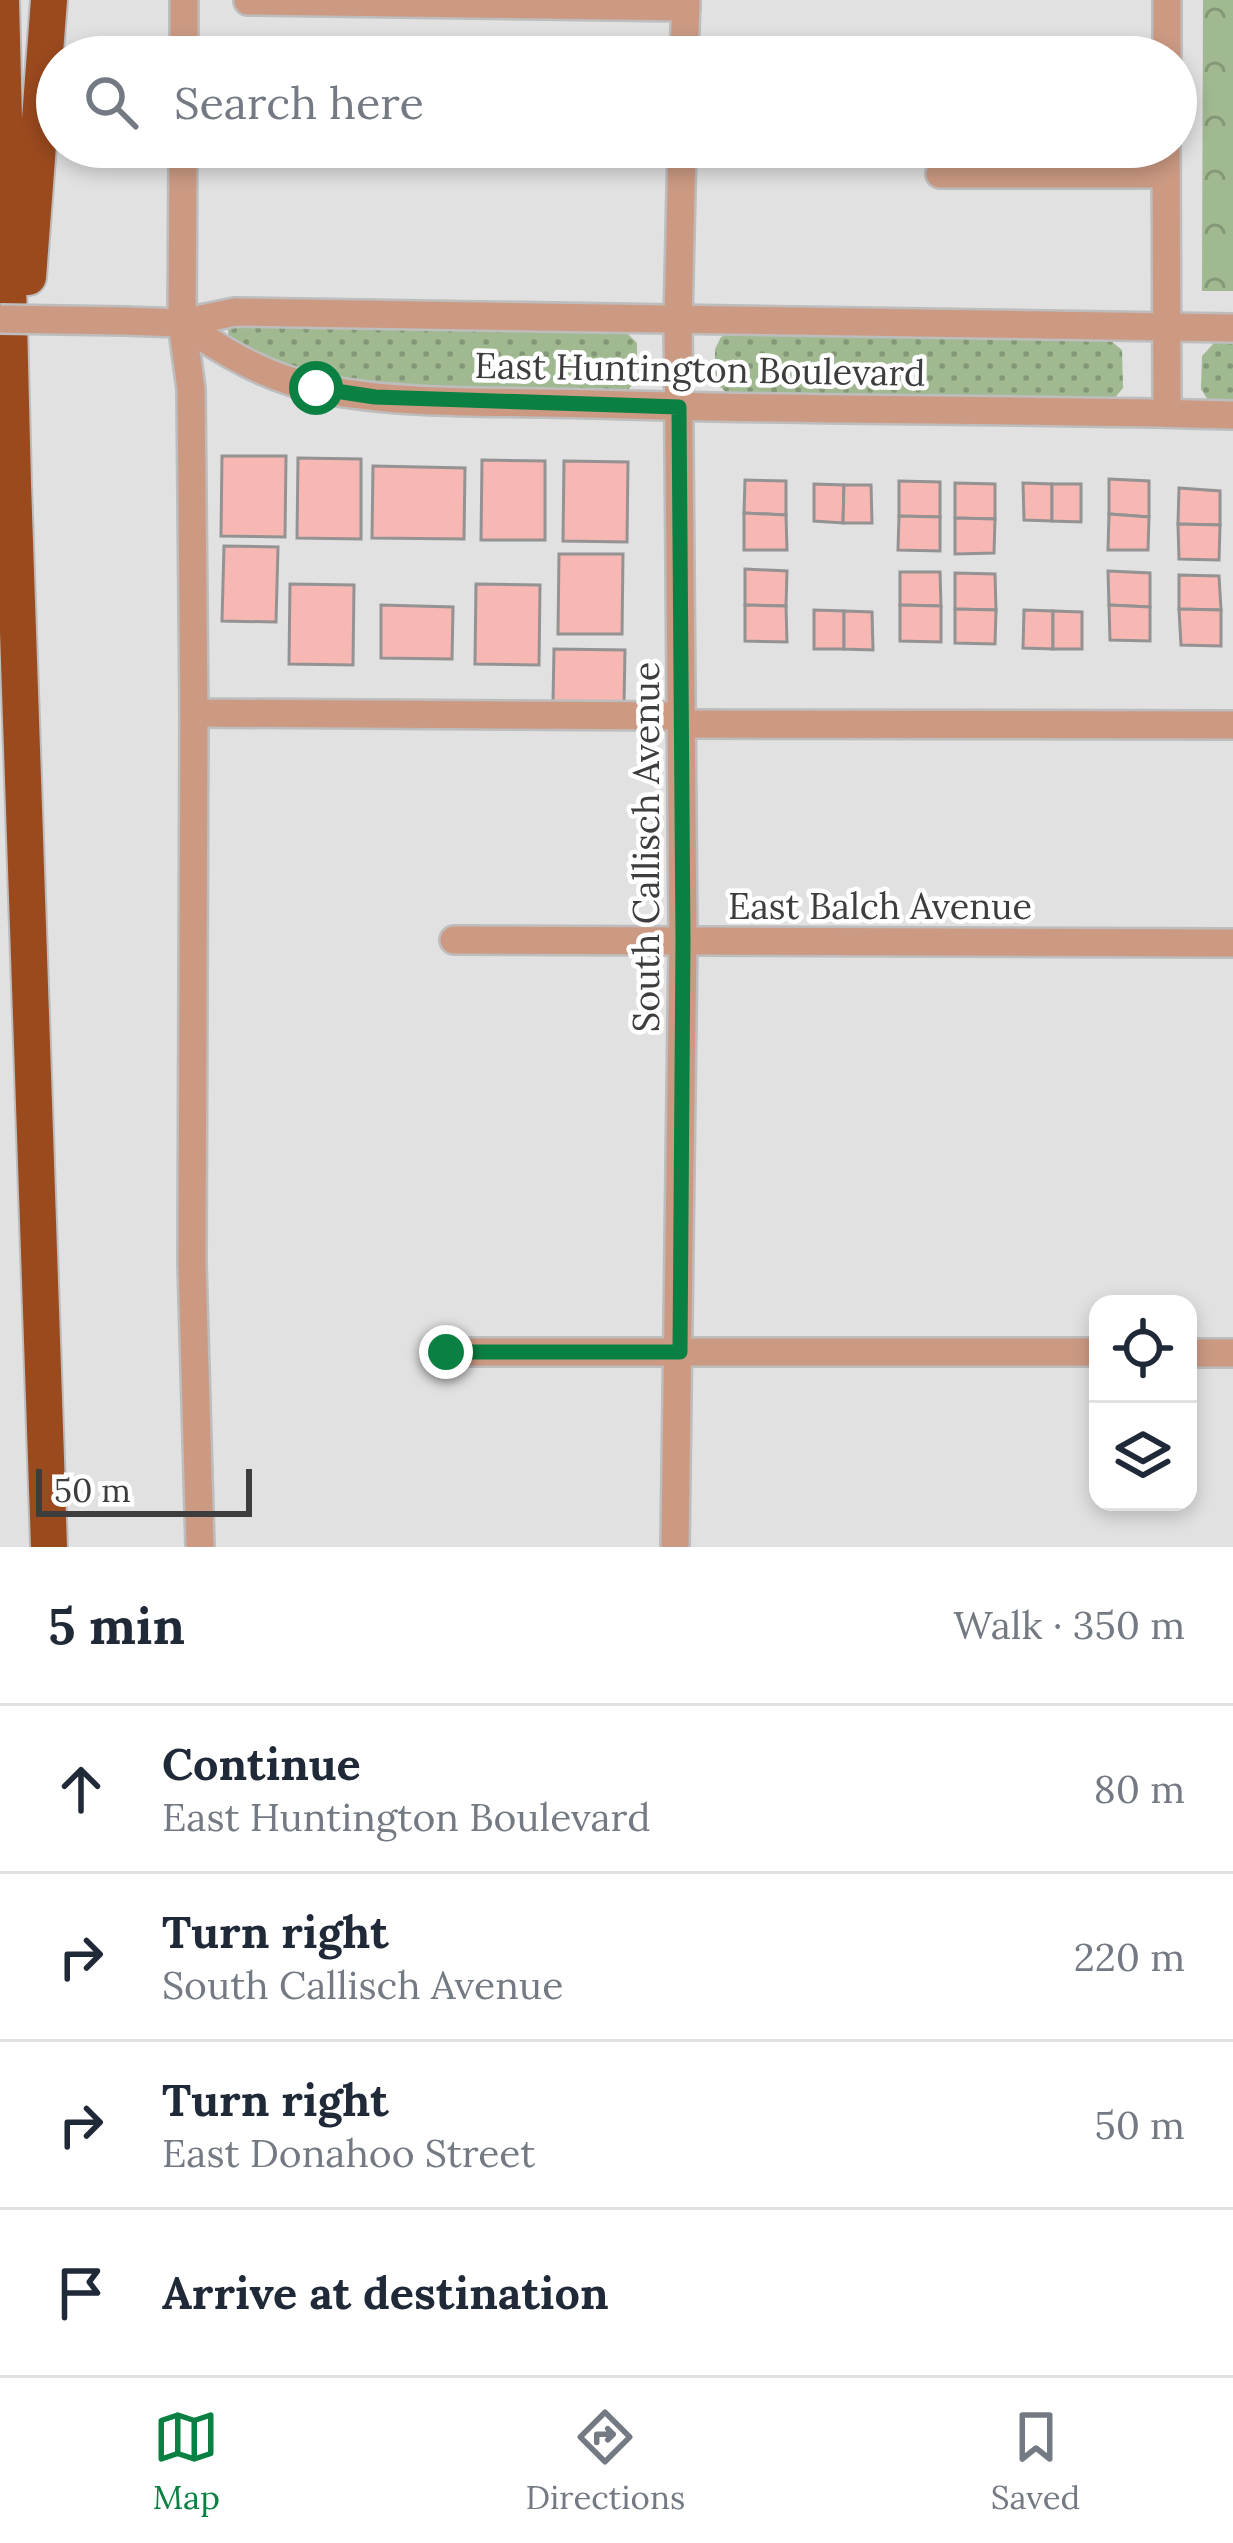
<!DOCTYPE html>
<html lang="en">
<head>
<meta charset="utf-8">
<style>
  body { margin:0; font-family:Lora,serif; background:#f6f6f7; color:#1f2937 }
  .controls { position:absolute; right:36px; bottom:36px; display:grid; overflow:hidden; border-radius:24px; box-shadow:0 6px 18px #0003 }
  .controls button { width:108px; height:108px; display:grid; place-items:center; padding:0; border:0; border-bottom:3px solid #e0e1e3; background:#fff; color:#1f2937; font:60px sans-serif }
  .scale { position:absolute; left:36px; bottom:30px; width:216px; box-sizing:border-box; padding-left:12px; border:6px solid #3d3d3d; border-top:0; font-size:33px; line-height:42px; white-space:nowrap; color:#3d3d3d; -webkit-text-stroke:9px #fff; paint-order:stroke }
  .stop { position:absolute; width:36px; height:36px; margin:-27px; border:9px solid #0b8043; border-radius:50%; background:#fff }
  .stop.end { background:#0b8043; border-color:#fff; box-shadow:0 3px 12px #0008 }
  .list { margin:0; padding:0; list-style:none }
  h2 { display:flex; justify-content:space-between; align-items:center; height:156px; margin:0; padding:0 48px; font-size:51px }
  h2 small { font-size:39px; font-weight:400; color:#747a83 }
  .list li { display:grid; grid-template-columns:78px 1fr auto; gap:36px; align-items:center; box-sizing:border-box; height:168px; padding:0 48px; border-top:3px solid #e0e1e3 }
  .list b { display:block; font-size:45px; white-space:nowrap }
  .list p { margin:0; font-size:39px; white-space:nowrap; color:#747a83 }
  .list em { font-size:39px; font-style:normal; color:#747a83 }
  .icon { flex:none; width:66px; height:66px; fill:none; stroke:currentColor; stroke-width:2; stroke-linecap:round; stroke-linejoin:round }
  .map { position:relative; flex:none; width:1233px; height:1547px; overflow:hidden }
  .search { position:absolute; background:#fff; box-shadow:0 6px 18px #0003; left:36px; right:36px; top:36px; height:132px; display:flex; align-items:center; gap:30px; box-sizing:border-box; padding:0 42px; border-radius:66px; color:#747a83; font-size:45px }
  .sheet { height:828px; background:#fff }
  nav { display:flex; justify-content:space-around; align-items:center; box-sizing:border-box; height:168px; border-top:3px solid #e0e1e3; background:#fff; font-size:33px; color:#747a83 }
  nav a { display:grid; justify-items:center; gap:6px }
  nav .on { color:#0b8043 }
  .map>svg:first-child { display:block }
  .grass { fill:url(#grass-dots) }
  .forest { fill:url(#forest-crowns) }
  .building { fill:#f7b8b3; stroke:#949292; stroke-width:3 }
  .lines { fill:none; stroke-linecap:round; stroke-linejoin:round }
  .minor-casing { stroke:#bdbdbe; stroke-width:32 }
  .highway-casing { stroke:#bdbdbe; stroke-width:40 }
  .minor { stroke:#cc9a83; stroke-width:27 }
  .highway { stroke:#9b4a1e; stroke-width:36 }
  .minor-bridge-casing { stroke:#bdbdbe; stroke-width:32; stroke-linecap:butt }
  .minor-bridge { stroke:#cc9a83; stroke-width:27 }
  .route { stroke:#0b8043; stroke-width:15 }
  .labels { text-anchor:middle; stroke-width:9; stroke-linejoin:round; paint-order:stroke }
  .street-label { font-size:36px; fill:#3d3d3d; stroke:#fff }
</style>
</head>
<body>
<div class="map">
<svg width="1233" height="1547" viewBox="0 0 1233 1547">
  <defs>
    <pattern id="grass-dots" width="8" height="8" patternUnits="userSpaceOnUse" patternTransform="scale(3)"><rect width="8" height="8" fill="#a0b991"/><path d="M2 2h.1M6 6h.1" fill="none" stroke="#849878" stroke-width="1.8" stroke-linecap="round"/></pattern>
    <pattern id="forest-crowns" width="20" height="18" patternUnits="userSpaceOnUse" patternTransform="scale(3)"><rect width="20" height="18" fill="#a0b991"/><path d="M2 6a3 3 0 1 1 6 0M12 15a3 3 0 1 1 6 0" fill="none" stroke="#849878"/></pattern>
  </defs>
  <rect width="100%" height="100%" fill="#e1e1e2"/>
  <g class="grass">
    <path d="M 236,326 L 627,333 L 637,343 L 637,380 L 625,393 C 499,390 339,408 229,337 L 228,330 Z"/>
    <path d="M 729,334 L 1111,341 L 1122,350 L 1123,388 L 1113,400 L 729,395 L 715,382 L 715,349 L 721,337 Z"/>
    <path d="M 1214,343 L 1233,343 L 1233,403 L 1208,400 L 1201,389 L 1202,356 Z"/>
  </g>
  <path class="forest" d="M 1203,0 L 1233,0 L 1233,291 L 1202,291 Z"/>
  <g class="building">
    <path d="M 222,456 L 286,456 L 285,537 L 221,536 Z"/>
    <path d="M 298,458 L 361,459 L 361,539 L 297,538 Z"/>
    <path d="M 482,460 L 545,461 L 545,540 L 481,540 Z"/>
    <path d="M 564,461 L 628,462 L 627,542 L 563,541 Z"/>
    <path d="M 373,466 L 465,468 L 464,539 L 372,538 Z"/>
    <path d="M 1109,479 L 1149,481 L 1149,517 L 1109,514 Z"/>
    <path d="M 745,480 L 786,481 L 786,515 L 744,513 Z"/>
    <path d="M 899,481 L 940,482 L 940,517 L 899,516 Z"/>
    <path d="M 955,483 L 995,484 L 995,519 L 955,518 Z"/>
    <path d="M 1023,483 L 1052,484 L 1052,521 L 1024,520 Z"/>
    <path d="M 814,484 L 844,485 L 843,523 L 814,521 Z"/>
    <path d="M 1052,484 L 1081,484 L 1081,522 L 1052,521 Z"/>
    <path d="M 844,485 L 871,485 L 872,523 L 843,523 Z"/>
    <path d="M 1179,488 L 1220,491 L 1220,525 L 1178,524 Z"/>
    <path d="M 744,513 L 786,515 L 787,550 L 744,550 Z"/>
    <path d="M 1109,514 L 1149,517 L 1148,550 L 1108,550 Z"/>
    <path d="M 899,516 L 940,517 L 940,551 L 898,550 Z"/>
    <path d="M 955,518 L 995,519 L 994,553 L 955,554 Z"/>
    <path d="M 1178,524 L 1220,525 L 1219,560 L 1179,559 Z"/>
    <path d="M 224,546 L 278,547 L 276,622 L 222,621 Z"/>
    <path d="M 559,554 L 623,554 L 622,634 L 558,634 Z"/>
    <path d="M 745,569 L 787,571 L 786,606 L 745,605 Z"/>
    <path d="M 1108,571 L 1150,573 L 1150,607 L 1109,605 Z"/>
    <path d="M 900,572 L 940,572 L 941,606 L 900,605 Z"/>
    <path d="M 955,573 L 995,574 L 996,610 L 955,609 Z"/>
    <path d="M 1179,575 L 1219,576 L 1221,610 L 1179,609 Z"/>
    <path d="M 290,584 L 354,585 L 353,665 L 289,664 Z"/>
    <path d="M 476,584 L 540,585 L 539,665 L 475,664 Z"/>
    <path d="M 381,605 L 453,607 L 452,659 L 381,658 Z"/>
    <path d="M 745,605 L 786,606 L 787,642 L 745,641 Z"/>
    <path d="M 900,605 L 941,606 L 941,642 L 900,641 Z"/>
    <path d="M 1109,605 L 1150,607 L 1150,641 L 1110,640 Z"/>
    <path d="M 955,609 L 996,610 L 995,644 L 955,643 Z"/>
    <path d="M 1179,609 L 1221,610 L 1221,646 L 1181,645 Z"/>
    <path d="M 814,610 L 844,611 L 844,649 L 814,649 Z"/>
    <path d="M 1024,610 L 1053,611 L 1053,649 L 1023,648 Z"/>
    <path d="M 844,611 L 872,612 L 873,650 L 844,649 Z"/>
    <path d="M 1053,611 L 1082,612 L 1082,649 L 1053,649 Z"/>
    <path d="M 554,649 L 625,650 L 624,703 L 553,702 Z"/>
  </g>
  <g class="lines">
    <defs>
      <g id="minor">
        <path d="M 248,1 L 686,7"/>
        <path d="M 184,57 L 184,0"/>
        <path d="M 684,57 L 686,0"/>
        <path d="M 1167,57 L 1167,0"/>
        <path d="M 183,147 L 182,323 L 191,389 L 194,713 L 682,716"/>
        <path d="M 1166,147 L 1167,413"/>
        <path d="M 940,174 L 1166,174"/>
        <path d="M 124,321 L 182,323 L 235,312 L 1233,328"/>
        <path d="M 182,323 C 224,353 269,379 321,389 C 409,406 504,401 594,404 C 807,411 1020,409 1233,415"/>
        <path d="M 194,713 L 192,1263 L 200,1547"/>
        <path d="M 682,724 L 1233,725"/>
        <path d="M 454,940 L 1233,943"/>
        <path d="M 446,1352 L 1098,1352"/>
        <path d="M 1188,1353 L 1233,1353"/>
        <path d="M 675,1547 L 683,941 L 678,321 L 682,147"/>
      </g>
      <g id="highway">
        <path d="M 1,0 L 13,484 L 49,1547"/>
        <path d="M 28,277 L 49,0"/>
      </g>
    </defs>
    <use href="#minor" class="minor-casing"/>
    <use href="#highway" class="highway-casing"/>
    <use href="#minor" class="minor"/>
    <use href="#highway" class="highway"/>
    <defs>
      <path id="minor-bridge" d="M 0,319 L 124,321"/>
    </defs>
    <use href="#minor-bridge" class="minor-bridge-casing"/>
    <use href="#minor-bridge" class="minor-bridge"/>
  </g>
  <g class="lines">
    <path class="route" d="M 316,388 L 375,397 L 679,407 L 683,941 L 680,1352 L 446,1352"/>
  </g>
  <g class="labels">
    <g class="street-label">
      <text transform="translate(700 369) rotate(1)" y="13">East Huntington Boulevard</text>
      <text transform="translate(646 847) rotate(-90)" y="13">South Callisch Avenue</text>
      <text x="880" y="919">East Balch Avenue</text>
    </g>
  </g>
</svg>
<div class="controls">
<button><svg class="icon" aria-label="locate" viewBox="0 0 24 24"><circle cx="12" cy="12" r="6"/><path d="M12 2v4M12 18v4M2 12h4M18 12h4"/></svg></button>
<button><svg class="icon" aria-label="layers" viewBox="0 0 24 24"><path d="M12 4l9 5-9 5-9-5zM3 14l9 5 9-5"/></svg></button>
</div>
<div class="scale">50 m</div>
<div class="stop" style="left:316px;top:388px"></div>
<div class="stop end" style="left:446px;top:1352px"></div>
<div class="search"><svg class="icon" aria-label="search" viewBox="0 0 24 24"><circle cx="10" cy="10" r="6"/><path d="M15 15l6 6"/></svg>Search here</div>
</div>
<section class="sheet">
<h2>5 min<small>Walk · 350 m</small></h2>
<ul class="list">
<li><svg class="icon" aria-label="ahead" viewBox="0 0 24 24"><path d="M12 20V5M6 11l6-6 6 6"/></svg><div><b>Continue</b><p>East Huntington Boulevard</p></div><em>80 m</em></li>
<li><svg class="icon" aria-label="right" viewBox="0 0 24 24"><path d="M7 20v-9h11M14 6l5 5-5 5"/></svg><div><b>Turn right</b><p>South Callisch Avenue</p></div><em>220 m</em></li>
<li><svg class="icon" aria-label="right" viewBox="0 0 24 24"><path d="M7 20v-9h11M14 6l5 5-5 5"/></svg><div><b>Turn right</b><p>East Donahoo Street</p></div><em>50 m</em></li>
<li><svg class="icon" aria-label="arrive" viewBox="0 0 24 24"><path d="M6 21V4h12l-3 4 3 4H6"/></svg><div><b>Arrive at destination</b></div></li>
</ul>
</section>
<nav>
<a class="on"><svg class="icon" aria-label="map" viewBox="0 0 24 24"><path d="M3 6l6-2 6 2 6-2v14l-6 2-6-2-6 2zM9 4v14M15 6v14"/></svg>Map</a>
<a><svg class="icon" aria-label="directions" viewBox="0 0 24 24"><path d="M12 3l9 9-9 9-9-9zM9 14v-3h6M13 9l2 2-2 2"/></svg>Directions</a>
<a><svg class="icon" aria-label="saved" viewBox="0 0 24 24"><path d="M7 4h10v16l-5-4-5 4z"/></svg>Saved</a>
</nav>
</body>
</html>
